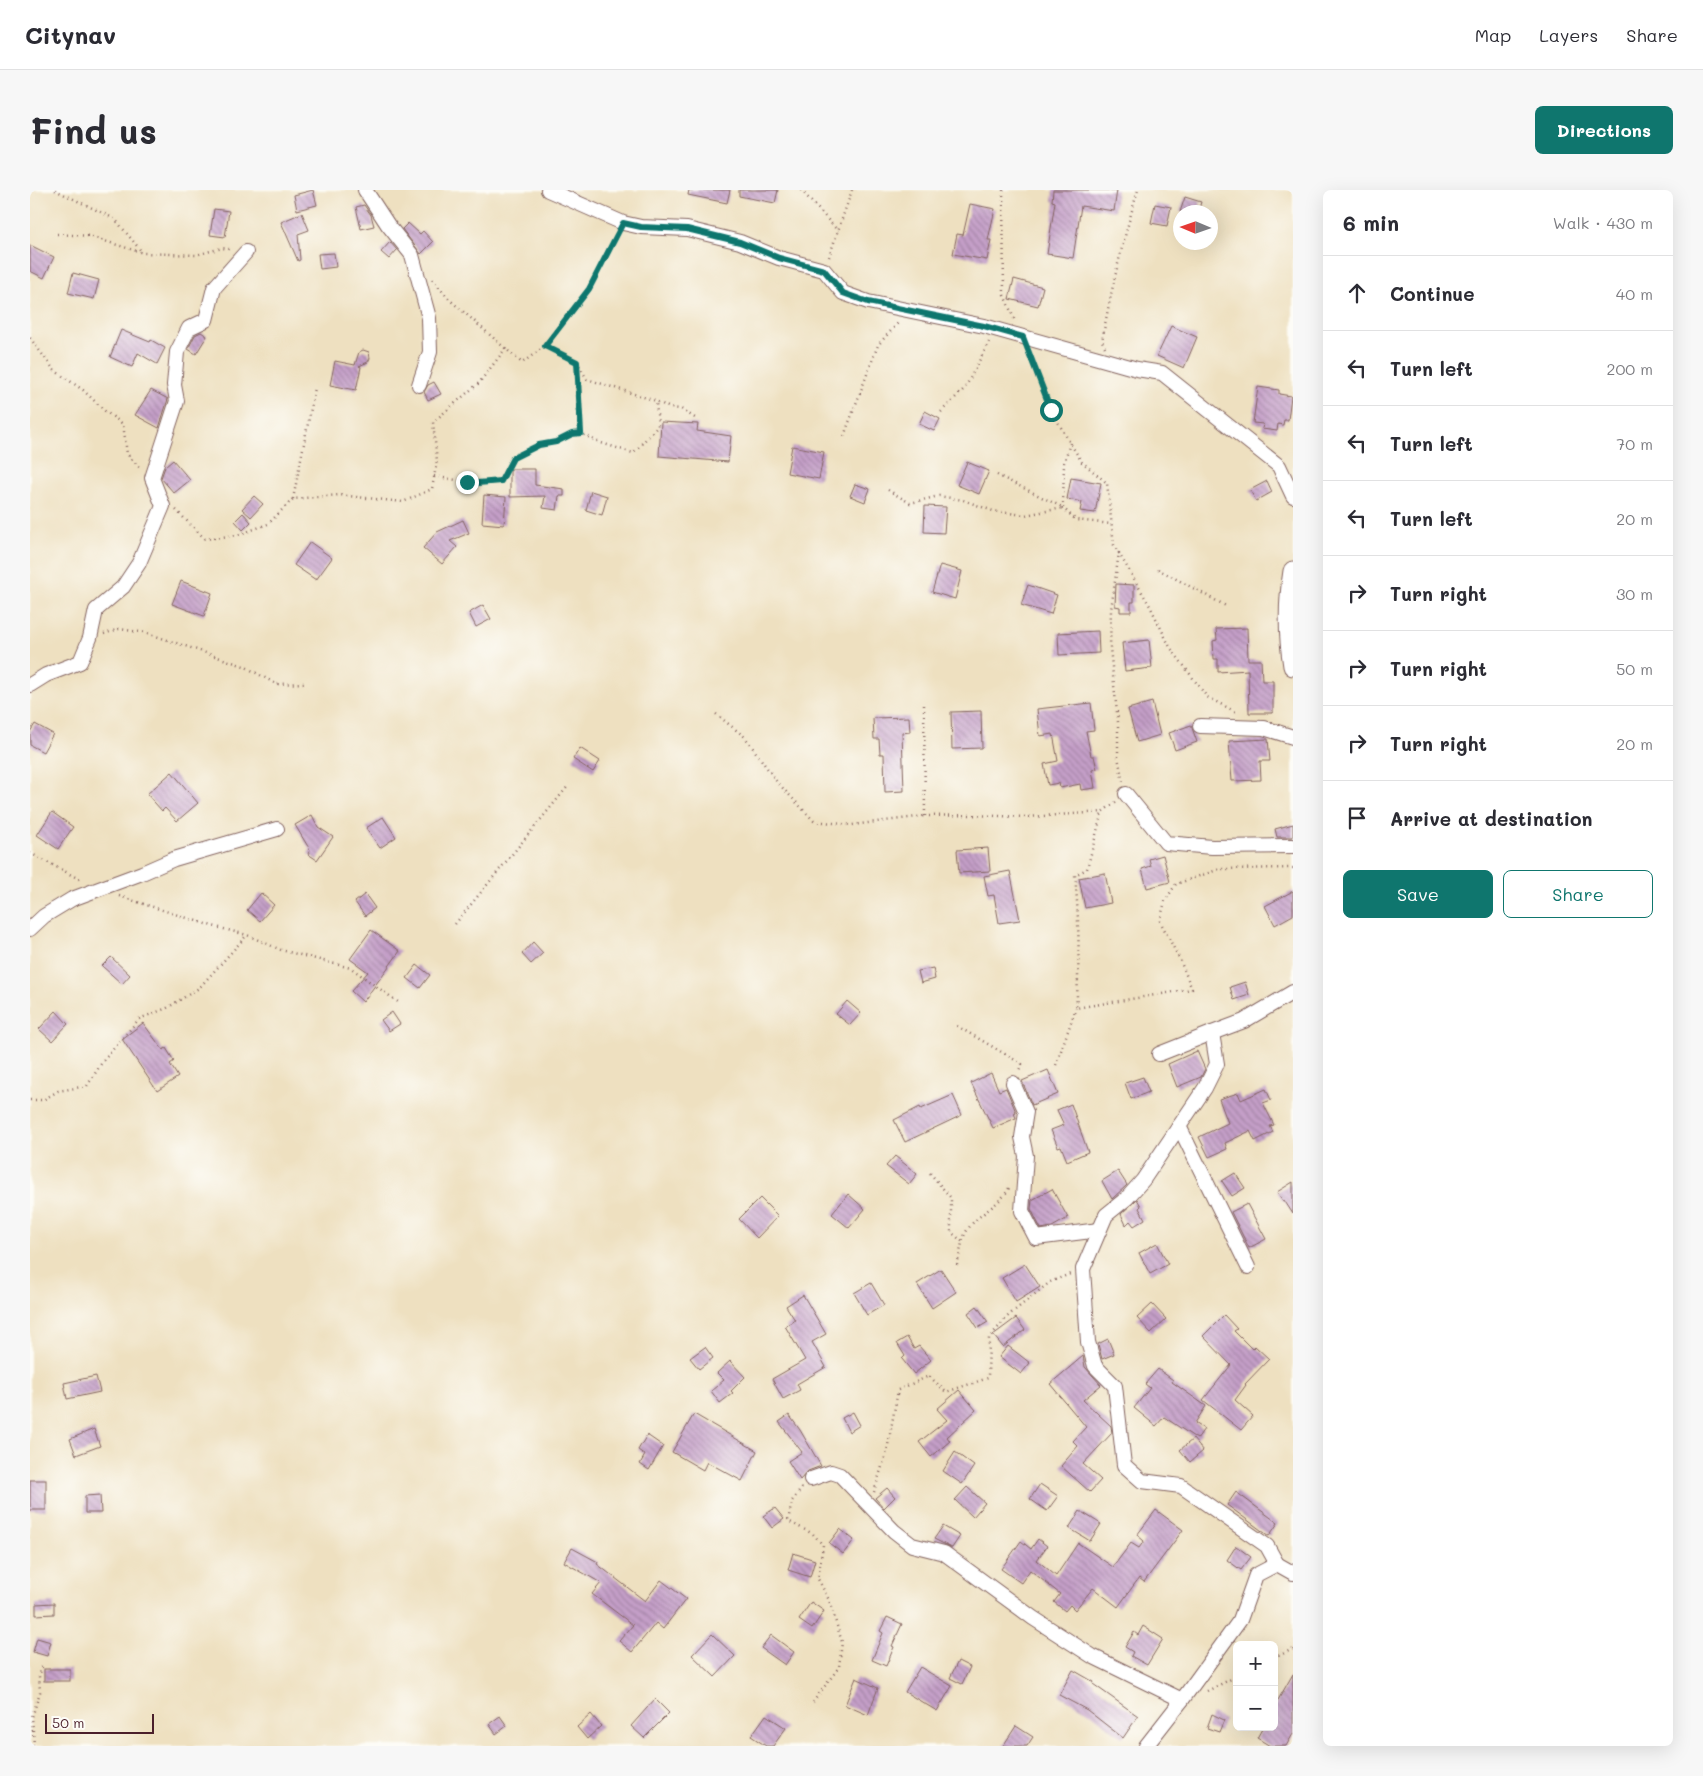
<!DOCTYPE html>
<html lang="en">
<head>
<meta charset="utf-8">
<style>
  body { margin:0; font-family:Mali,sans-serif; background:#f7f7f7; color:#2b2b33 }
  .controls { position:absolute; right:15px; bottom:15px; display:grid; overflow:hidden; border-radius:8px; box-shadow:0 5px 20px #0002 }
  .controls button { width:45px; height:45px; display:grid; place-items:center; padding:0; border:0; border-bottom:1px solid #e1e1e2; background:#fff; color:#2b2b33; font:25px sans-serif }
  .compass { position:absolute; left:1143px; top:15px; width:45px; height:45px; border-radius:50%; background:#fff; box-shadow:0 5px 20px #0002; rotate:272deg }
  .scale { position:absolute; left:15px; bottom:12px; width:109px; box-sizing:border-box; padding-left:5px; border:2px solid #4a1f2b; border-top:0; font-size:14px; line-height:18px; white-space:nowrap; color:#4a1f2b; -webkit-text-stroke:4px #fdfcf7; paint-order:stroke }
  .stop { position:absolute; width:15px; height:15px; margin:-11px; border:4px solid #0f766e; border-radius:50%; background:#fff }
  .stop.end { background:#0f766e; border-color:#fff; box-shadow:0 1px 5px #0008 }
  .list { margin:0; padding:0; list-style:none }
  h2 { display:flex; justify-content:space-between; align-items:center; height:65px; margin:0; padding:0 20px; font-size:21px }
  h2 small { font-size:16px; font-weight:400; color:#7c7c81 }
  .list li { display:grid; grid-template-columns:32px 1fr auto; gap:15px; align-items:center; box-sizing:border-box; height:75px; padding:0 20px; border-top:1px solid #e1e1e2 }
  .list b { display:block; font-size:19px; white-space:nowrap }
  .list em { font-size:16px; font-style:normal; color:#7c7c81 }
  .actions { display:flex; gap:10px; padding:15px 20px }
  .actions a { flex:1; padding:11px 0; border:1px solid #0f766e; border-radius:8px; text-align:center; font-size:18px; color:#0f766e }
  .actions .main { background:#0f766e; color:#fff }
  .icon { flex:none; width:28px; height:28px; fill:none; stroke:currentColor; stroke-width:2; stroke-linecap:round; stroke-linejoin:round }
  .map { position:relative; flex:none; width:1263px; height:1556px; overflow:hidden; border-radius:8px }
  header { display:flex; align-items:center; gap:30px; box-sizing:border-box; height:70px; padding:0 25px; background:#fff; border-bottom:1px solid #e1e1e2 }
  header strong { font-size:24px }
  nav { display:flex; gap:28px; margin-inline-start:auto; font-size:18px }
  .intro { display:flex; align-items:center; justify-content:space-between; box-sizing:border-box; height:120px; padding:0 30px }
  h1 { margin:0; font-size:35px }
  .button { padding:12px 22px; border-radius:8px; background:#0f766e; color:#fff; font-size:18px; font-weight:700 }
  main { display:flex; gap:30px; padding:0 30px }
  aside { flex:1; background:#fff; border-radius:8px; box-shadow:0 5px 20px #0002 }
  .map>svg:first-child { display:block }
  .building { fill:url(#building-back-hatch) }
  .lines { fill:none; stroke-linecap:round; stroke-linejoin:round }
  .street-casing { stroke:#83635f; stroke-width:16 }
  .secondary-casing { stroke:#83635f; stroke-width:21 }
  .path { stroke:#83635f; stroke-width:2.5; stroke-dasharray:1 4; stroke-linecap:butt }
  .street { stroke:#fff; stroke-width:14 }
  .secondary { stroke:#fff; stroke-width:19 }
  .route { stroke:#0f766e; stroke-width:6 }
</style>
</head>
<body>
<header>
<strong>Citynav</strong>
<nav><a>Map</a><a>Layers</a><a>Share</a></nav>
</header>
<div class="intro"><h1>Find us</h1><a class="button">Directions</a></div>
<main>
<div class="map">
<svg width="1263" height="1556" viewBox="0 0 1263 1556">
  <defs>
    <pattern id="building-back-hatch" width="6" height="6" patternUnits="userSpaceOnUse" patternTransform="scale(1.25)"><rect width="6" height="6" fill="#c49fc8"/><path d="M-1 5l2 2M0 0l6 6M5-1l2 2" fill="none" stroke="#a181a3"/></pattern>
  </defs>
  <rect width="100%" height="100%" fill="#fdfcf7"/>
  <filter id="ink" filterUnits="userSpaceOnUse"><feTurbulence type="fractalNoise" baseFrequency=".02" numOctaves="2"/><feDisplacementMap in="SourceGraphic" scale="10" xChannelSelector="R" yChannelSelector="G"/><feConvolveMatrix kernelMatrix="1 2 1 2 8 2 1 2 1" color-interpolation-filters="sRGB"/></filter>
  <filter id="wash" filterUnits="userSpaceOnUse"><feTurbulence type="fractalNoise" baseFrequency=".0096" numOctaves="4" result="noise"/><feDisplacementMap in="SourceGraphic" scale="20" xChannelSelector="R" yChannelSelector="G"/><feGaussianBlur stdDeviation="1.12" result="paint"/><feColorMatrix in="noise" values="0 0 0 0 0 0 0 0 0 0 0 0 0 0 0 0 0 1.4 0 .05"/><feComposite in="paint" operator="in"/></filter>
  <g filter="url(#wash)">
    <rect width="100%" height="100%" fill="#eee0c0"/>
    <g id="blocks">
      <g class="building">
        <path d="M 283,0 L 287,15 L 267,20 L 264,5 Z"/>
        <path d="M 659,0 L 700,0 L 697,13 L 658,5 Z"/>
        <path d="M 709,0 L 748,0 L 745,13 L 709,6 Z"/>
        <path d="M 1023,0 L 1087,0 L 1084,21 L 1051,16 L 1043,68 L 1017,64 L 1025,12 L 1022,11 Z"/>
        <path d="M 1155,7 L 1171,12 L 1168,22 L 1150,22 Z"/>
        <path d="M 940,14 L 965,19 L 958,50 L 961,50 L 957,70 L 923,64 L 927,44 L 933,45 Z"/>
        <path d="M 1125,14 L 1141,17 L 1137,36 L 1121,33 Z"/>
        <path d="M 334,15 L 341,25 L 344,36 L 331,39 L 326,17 Z"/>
        <path d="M 184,19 L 199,21 L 195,47 L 180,45 Z"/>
        <path d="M 272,23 L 279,40 L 268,44 L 270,70 L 268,71 L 251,32 Z"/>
        <path d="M 378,33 L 390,44 L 393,41 L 403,52 L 391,64 L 372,39 Z"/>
        <path d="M 360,52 L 367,60 L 359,69 L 351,62 Z"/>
        <path d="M 0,55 L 24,67 L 14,88 L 0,81 Z"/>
        <path d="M 304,63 L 306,77 L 290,79 L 288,64 Z"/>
        <path d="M 43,83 L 69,90 L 64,109 L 38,103 Z"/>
        <path d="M 984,89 L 1013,97 L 1008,116 L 979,109 Z"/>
        <path d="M 1141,136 L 1167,147 L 1154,178 L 1127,166 Z"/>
        <path d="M 91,140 L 120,152 L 121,150 L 135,158 L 127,174 L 108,163 L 102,177 L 80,167 Z"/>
        <path d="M 171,142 L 177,146 L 166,164 L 158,159 L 165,145 Z"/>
        <path d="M 333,160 L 339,162 L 340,168 L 338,172 L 329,176 L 331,177 L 326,200 L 300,195 L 305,171 L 325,175 L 329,162 Z"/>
        <path d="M 404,192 L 411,204 L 398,210 L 394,202 L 398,195 Z"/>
        <path d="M 1228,197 L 1249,200 L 1249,204 L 1261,206 L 1258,230 L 1254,230 L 1253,235 L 1248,234 L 1247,241 L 1232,239 L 1233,234 L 1223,233 Z"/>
        <path d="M 121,200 L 138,209 L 129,238 L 105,225 Z"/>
        <path d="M 895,221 L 910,229 L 904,241 L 889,234 Z"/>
        <path d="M 631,232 L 668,234 L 667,241 L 701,246 L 698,272 L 629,266 Z"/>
        <path d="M 762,256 L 794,262 L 789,289 L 757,283 Z"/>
        <path d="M 143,270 L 160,290 L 144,303 L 131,288 L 135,277 Z"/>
        <path d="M 937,272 L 959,281 L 949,304 L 927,295 Z"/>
        <path d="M 480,279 L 505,279 L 505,295 L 534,299 L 534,306 L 529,306 L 527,320 L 513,318 L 515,306 L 480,307 Z"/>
        <path d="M 1041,288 L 1071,293 L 1065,323 L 1050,321 L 1052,312 L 1037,309 Z"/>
        <path d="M 1237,291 L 1242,302 L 1226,311 L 1220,300 Z"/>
        <path d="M 825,294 L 840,299 L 835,312 L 820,306 Z"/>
        <path d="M 561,301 L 577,306 L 572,325 L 556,320 Z"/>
        <path d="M 454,305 L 476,307 L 474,335 L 452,333 Z"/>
        <path d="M 224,306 L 233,314 L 221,327 L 212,319 Z"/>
        <path d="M 895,316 L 916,317 L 914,343 L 894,342 Z"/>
        <path d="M 213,323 L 221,332 L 213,340 L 205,331 Z"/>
        <path d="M 433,330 L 439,343 L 420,351 L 427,357 L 412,374 L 393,358 L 407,342 Z"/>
        <path d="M 280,352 L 302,368 L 286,390 L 264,375 Z"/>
        <path d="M 910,375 L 932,381 L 925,409 L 902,402 Z"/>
        <path d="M 151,391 L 182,403 L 174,426 L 142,414 Z"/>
        <path d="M 1086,394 L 1104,395 L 1104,412 L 1101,412 L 1101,422 L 1090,422 L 1090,417 L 1085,416 Z"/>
        <path d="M 998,395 L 1027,405 L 1021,424 L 991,415 Z"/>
        <path d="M 453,415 L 461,429 L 446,437 L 439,423 Z"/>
        <path d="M 1217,438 L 1218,470 L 1231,470 L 1232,491 L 1243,491 L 1243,523 L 1219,523 L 1218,480 L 1188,482 L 1188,469 L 1184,469 L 1183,451 L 1187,450 L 1186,439 Z"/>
        <path d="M 1068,441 L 1069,463 L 1029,465 L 1028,443 Z"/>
        <path d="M 1119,450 L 1122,478 L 1095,481 L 1092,453 Z"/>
        <path d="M 1122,512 L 1130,545 L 1107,552 L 1098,519 Z"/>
        <path d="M 1061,513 L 1064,540 L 1056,541 L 1061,566 L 1064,566 L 1067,579 L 1062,580 L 1065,598 L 1051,600 L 1050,594 L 1030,598 L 1029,593 L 1018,595 L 1014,574 L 1028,571 L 1023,544 L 1010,546 L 1007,519 Z"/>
        <path d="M 951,521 L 952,558 L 922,559 L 921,522 Z"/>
        <path d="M 879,527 L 880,542 L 872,543 L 874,601 L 855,602 L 854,564 L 850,564 L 849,549 L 844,549 L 843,528 Z"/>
        <path d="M 5,534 L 23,544 L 13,562 L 0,555 L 0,542 Z"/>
        <path d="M 1161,535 L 1167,552 L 1145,560 L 1139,543 Z"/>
        <path d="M 1238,549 L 1240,571 L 1230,571 L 1231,590 L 1202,591 L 1199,551 Z"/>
        <path d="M 550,558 L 570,571 L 563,582 L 543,569 Z"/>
        <path d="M 142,582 L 168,613 L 147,631 L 135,618 L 132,621 L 117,604 Z"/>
        <path d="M 22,622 L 43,637 L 28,659 L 7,645 Z"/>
        <path d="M 282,625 L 288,637 L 303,647 L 287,670 L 278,664 L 280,660 L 265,635 Z"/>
        <path d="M 353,627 L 366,647 L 350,658 L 336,638 Z"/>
        <path d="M 1263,634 L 1263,647 L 1247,647 L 1245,639 Z"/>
        <path d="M 958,658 L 960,681 L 929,683 L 927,660 Z"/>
        <path d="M 1133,665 L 1140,692 L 1117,698 L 1112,679 L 1121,676 L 1119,669 Z"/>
        <path d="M 980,681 L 990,730 L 969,733 L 964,705 L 958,706 L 954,686 Z"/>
        <path d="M 1075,683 L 1081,713 L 1055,718 L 1049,688 Z"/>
        <path d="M 1263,701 L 1263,725 L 1245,735 L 1235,716 Z"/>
        <path d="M 231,703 L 244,715 L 230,731 L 217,720 Z"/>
        <path d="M 335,704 L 345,718 L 335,726 L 325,712 Z"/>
        <path d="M 341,740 L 370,761 L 333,812 L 321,801 L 338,782 L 320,769 Z"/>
        <path d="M 503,752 L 513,763 L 501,774 L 492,764 Z"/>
        <path d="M 81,767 L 100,785 L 92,794 L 72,776 Z"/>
        <path d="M 387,775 L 400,785 L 390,798 L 377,788 Z"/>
        <path d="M 903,778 L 905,789 L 891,793 L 888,781 Z"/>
        <path d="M 1215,792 L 1219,805 L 1204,810 L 1200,797 Z"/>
        <path d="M 817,811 L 831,823 L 820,835 L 806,824 Z"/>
        <path d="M 26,821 L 38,834 L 22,851 L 9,839 Z"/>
        <path d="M 362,822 L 370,834 L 359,841 L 351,830 Z"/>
        <path d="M 113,833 L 133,860 L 136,858 L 144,871 L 140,874 L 148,887 L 127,901 L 92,849 Z"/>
        <path d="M 1167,861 L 1175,879 L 1171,887 L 1147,897 L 1138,874 Z"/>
        <path d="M 1018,880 L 1028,904 L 1002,915 L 992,891 Z"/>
        <path d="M 961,883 L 969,901 L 976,898 L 986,922 L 984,923 L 986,928 L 963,938 L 941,893 Z"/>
        <path d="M 1113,887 L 1119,902 L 1101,909 L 1095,893 Z"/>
        <path d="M 1236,899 L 1241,910 L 1233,913 L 1244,935 L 1240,936 L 1243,942 L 1225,951 L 1220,941 L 1195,953 L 1197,959 L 1179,967 L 1169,947 L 1198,933 L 1189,909 L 1208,903 L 1211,910 Z"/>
        <path d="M 923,905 L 932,925 L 875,952 L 864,930 L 890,917 L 891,919 Z"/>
        <path d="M 1041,914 L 1058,962 L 1037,971 L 1031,956 L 1028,957 L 1021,940 L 1034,935 L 1027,920 Z"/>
        <path d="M 865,966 L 887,984 L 879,994 L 856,976 Z"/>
        <path d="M 1088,981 L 1097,995 L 1082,1009 L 1072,991 Z"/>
        <path d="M 1205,983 L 1215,998 L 1202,1006 L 1192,991 Z"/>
        <path d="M 1263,992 L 1263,1024 L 1254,1010 L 1253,1011 L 1247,1002 Z"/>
        <path d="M 1022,999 L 1038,1028 L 1022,1037 L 1011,1039 L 1001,1019 L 1002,1010 Z"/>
        <path d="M 818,1004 L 835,1019 L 819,1038 L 802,1024 Z"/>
        <path d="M 730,1008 L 748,1026 L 727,1048 L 709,1029 Z"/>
        <path d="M 1107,1009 L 1111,1016 L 1109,1018 L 1115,1029 L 1104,1036 L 1100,1031 L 1096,1035 L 1091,1024 Z"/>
        <path d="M 1217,1014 L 1236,1049 L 1219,1058 L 1201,1022 Z"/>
        <path d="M 1127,1053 L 1138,1074 L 1120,1084 L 1109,1063 Z"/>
        <path d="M 995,1074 L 1010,1097 L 986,1112 L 972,1088 Z"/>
        <path d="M 911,1079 L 926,1102 L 902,1118 L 887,1094 Z"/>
        <path d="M 841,1093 L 854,1115 L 837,1125 L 824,1103 Z"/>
        <path d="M 773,1105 L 796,1144 L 782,1152 L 796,1177 L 767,1194 L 770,1200 L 753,1209 L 742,1189 L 775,1170 L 755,1136 L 765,1130 L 756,1116 Z"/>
        <path d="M 1122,1114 L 1136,1129 L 1121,1143 L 1107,1128 Z"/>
        <path d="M 947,1116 L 958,1132 L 948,1138 L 938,1123 Z"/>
        <path d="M 1194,1125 L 1207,1139 L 1204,1141 L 1222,1159 L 1225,1156 L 1239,1169 L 1215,1194 L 1216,1195 L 1205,1210 L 1223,1226 L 1211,1240 L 1173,1210 L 1201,1175 L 1173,1146 Z"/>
        <path d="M 986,1128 L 995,1140 L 973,1157 L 963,1145 Z"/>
        <path d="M 877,1147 L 884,1159 L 889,1156 L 901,1170 L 884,1184 L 872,1169 L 875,1166 L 867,1153 Z"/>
        <path d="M 1078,1149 L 1084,1164 L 1072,1169 L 1068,1154 Z"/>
        <path d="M 978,1156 L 1000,1173 L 991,1184 L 969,1167 Z"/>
        <path d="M 675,1157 L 683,1168 L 669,1179 L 660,1168 Z"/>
        <path d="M 1053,1166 L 1055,1177 L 1071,1195 L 1053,1210 L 1081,1236 L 1082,1243 L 1053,1274 L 1071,1290 L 1060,1302 L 1031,1276 L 1048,1256 L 1043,1251 L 1056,1237 L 1020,1194 Z"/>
        <path d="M 700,1171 L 715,1187 L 701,1201 L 703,1203 L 690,1213 L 681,1201 L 694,1190 L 687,1183 Z"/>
        <path d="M 1128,1179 L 1143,1190 L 1142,1192 L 1176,1216 L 1165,1233 L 1174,1239 L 1167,1249 L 1134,1227 L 1126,1236 L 1104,1218 L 1120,1198 L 1115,1194 Z"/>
        <path d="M 66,1186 L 70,1202 L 37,1209 L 34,1193 Z"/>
        <path d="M 929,1200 L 946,1220 L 917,1247 L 920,1251 L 901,1267 L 889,1252 L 917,1230 L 907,1219 Z"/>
        <path d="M 823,1222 L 830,1235 L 819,1242 L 812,1228 Z"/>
        <path d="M 664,1224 L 727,1261 L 712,1291 L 677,1272 L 673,1280 L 642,1262 Z"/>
        <path d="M 759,1225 L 770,1240 L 791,1276 L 778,1281 L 770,1290 L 758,1271 L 772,1262 L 749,1232 Z"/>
        <path d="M 64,1239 L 70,1256 L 46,1265 L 40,1249 Z"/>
        <path d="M 617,1245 L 633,1256 L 619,1280 L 610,1274 L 615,1265 L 608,1260 Z"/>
        <path d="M 1163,1249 L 1173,1261 L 1160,1272 L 1150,1260 Z"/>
        <path d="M 925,1262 L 944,1276 L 932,1294 L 913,1281 Z"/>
        <rect x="0" y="1290" width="16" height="30"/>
        <path d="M 1010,1294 L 1028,1306 L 1017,1321 L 1000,1309 Z"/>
        <path d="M 937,1297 L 955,1313 L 943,1327 L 925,1310 Z"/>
        <path d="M 857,1298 L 865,1307 L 854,1318 L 845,1308 Z"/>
        <path d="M 1206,1302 L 1248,1333 L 1239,1346 L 1197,1315 Z"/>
        <path d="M 70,1305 L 71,1323 L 55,1323 L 55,1306 Z"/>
        <path d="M 745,1318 L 754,1329 L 742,1338 L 733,1326 Z"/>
        <path d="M 1126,1320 L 1153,1340 L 1114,1392 L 1109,1388 L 1088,1417 L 1063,1398 L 1045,1420 L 1040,1415 L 1035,1421 L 1024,1412 L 1030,1404 L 1000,1380 L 991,1393 L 971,1379 L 991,1351 L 1001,1359 L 1008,1349 L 1017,1356 L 1007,1370 L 1026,1386 L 1048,1353 L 1083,1377 L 1101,1353 L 1109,1358 L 1114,1351 L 1107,1345 Z"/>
        <path d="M 1050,1321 L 1071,1334 L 1060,1351 L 1039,1338 Z"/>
        <path d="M 913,1336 L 930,1346 L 922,1358 L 904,1349 Z"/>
        <path d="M 810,1339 L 824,1350 L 813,1364 L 799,1353 Z"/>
        <path d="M 1206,1356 L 1221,1367 L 1211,1380 L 1197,1370 Z"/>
        <path d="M 542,1358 L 568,1372 L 567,1374 L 615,1411 L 631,1390 L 656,1409 L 633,1439 L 626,1433 L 602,1462 L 589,1451 L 603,1435 L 562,1404 L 571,1393 L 534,1372 Z"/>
        <path d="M 763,1363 L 785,1370 L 780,1387 L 758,1380 Z"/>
        <path d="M 781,1412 L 794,1421 L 782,1439 L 769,1430 Z"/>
        <path d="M 24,1413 L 24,1424 L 6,1425 L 6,1414 Z"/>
        <path d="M 857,1427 L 872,1434 L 862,1456 L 864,1457 L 856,1476 L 842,1470 L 853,1443 L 850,1441 Z"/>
        <path d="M 1113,1436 L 1133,1449 L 1117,1475 L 1101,1466 L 1103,1462 L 1095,1457 L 1104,1442 L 1108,1445 Z"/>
        <path d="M 682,1444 L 705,1466 L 685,1487 L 662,1465 Z"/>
        <path d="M 741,1445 L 764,1462 L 755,1475 L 731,1458 Z"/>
        <path d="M 7,1448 L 21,1452 L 17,1466 L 3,1462 Z"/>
        <path d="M 928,1471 L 940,1477 L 932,1494 L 920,1488 Z"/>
        <path d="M 890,1477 L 922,1496 L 907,1521 L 875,1502 Z"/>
        <rect x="14" y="1479" width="26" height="12"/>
        <path d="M 1043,1480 L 1064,1492 L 1063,1494 L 1108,1526 L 1093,1548 L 1057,1520 L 1029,1505 Z"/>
        <path d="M 1263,1484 L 1263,1544 L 1256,1556 L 1240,1556 L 1227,1548 L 1233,1537 L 1244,1537 L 1244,1517 Z"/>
        <path d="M 826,1488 L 848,1498 L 838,1525 L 815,1515 Z"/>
        <path d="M 625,1509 L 639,1523 L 614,1548 L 601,1536 Z"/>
        <path d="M 561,1524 L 571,1536 L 557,1549 L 547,1537 Z"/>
        <path d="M 1182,1524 L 1194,1530 L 1189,1542 L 1177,1538 Z"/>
        <path d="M 736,1525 L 756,1538 L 743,1556 L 736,1556 L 721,1546 Z"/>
        <path d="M 470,1526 L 477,1536 L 466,1544 L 459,1534 Z"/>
        <path d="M 986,1536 L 1003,1547 L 997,1556 L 973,1556 Z"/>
      </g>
    </g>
  </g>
  <g filter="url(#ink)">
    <use href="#blocks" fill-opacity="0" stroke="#83635f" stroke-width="1"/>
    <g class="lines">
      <defs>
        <g id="street">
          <path d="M 335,0 L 358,35 L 382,65 L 399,128 L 400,162 L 389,195"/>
          <path d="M 518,0 L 593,33 L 611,37 L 657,39 L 710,52 L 749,68 L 794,80 L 813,103 L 838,112 L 954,136 L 1107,179 L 1132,183 L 1249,276 L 1263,306"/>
          <path d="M 0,495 L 16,485 L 50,472 L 60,448 L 66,420 L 93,397 L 109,373 L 133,316 L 122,288 L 147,211 L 144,195 L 147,162 L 159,138 L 176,130 L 184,98 L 216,62"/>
          <path d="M 1170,536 L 1234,538 L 1263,547"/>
          <path d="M 1096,604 L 1136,653 L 1182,657 L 1263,656"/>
          <path d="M 0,739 L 14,726 L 42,709 L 112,683 L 144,669 L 247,639"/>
          <path d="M 1129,864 L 1182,843"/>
          <path d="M 983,893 L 996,922 L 992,947 L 996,966 L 992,1021 L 1006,1048 L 1069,1040"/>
          <path d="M 1149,936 L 1218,1077"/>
          <path d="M 781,1289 L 801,1282 L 810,1285 L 864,1341 L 882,1355 L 914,1363 L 1003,1428 L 1062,1466 L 1152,1510"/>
          <path d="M 1247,1374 L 1237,1356 L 1151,1296 L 1112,1291 L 1094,1275 L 1085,1196 L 1065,1176 L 1058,1152 L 1053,1079 L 1076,1025 L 1097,1008 L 1113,990 L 1175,898 L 1187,874 L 1182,843 L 1214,831 L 1263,802"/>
          <path d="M 1116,1556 L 1152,1510 L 1210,1430 L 1226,1385 L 1247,1374 L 1263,1383"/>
        </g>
        <path id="secondary" d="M 1263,381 C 1258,412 1258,445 1263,476"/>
      </defs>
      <use href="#street" class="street-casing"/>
      <use href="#secondary" class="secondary-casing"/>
      <g class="path">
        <path d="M 25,0 L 85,29 L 112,62"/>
        <path d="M 771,0 L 808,41"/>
        <path d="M 973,0 L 974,105 L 985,131"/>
        <path d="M 27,44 L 59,46 L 113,63 L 166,65 L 192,58 L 199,59"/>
        <path d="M 799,67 L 822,0"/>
        <path d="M 402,89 L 420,110 L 492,173 L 515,156 L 559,99 L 587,45"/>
        <path d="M 0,148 L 24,180 L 53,200 L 76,222 L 93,234 L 97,264 L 111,279"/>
        <path d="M 515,156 L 547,172 L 557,189 L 626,211 L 640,218 L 651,219 L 665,228"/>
        <path d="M 1075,157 L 1072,151 C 1081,100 1093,50 1108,0"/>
        <path d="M 999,164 L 1021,220 L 1040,253 L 1052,272 L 1077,293 L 1084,355 L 1120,416 L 1140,457 L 1177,507 L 1206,522"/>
        <path d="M 547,173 L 551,243"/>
        <path d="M 911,222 L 935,198 L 959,152"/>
        <path d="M 814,246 L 848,155 L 868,133"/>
        <path d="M 1040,253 L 1034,273 L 1033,318 L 1046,330 L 1081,334"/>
        <path d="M 967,285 L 1032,317"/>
        <path d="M 404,286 C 427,291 448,293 471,291 L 483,268 L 509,255 L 526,252 L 542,244 L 551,243 L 568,252 L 603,263 L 628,236 L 626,211"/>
        <path d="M 858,300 L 880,313 L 909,306 L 933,310 L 963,321 L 995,325 L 1033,318"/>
        <path d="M 263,309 L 285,198"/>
        <path d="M 146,320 L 175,349 L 208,345 L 238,334 L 263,309 L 309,305 L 373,312 L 402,299 L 407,271 L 403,232 L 449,193 L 476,158"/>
        <path d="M 1089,362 L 1081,420 L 1080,458 L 1088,532 L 1088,567 L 1093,592"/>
        <path d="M 1128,379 L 1196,416"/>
        <path d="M 74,444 L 89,439 L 117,443 L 214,476 L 246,494 L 276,493"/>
        <path d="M 894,515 L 895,626 L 938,625 L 998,627 L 1072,622"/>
        <path d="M 686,524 L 715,547 L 747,592 L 784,631 L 822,635 L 895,626"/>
        <path d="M 1086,612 L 1072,622 L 1057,679 L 1045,685 C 1049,730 1050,773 1046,818 L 1162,799 L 1149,768 L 1130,731 L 1135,711 L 1146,694 L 1190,679 L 1263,678"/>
        <path d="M 0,663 L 51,690"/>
        <path d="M 89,706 L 182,736 L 217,745 L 251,760 L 321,778 L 368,812"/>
        <path d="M 425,734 L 539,595"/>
        <path d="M 927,836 L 992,874 L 989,880"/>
        <path d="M 1026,875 L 1046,818"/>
        <path d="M 0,910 L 13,910 L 28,901 L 57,896 L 73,871 L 109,829 L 137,818 L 169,798 L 217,745"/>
        <path d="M 900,983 L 921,1008 L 921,1042 L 933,1052"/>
        <path d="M 927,1075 C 930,1065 931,1053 935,1044 C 944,1025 969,1017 979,998"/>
        <path d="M 772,1298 L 762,1311 L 758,1331 L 783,1344 L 793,1355 L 788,1389 L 799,1410 L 812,1452 L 809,1477 L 783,1512"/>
        <path d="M 844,1302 L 857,1261 L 868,1200 L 899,1186 L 916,1202 L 958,1188 L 959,1148 L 979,1125 L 1020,1092 L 1040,1084"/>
        <path d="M 1244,1468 L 1263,1459"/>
        <path d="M 1177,1501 L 1207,1486"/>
        <path d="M 4,1556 L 2,1527 L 10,1502 L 9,1486 L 13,1474"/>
      </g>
      <use href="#street" class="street"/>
      <use href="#secondary" class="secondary"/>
    </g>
  </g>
  <g class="lines" filter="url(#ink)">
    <path class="route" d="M 437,292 L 448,293 L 471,291 L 483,268 L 509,255 L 526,252 L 542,244 L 551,243 L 547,172 L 515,156 L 559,99 L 593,33 L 611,37 L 657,39 L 710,52 L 749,68 L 794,80 L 813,103 L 838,112 L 954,136 L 993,147 L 1021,220"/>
  </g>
</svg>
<div class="controls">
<button>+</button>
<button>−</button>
</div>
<svg class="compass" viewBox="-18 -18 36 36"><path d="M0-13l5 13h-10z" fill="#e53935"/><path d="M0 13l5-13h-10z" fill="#7c7c81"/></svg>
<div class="scale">50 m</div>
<div class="stop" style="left:1021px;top:220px"></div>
<div class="stop end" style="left:437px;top:292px"></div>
</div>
<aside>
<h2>6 min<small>Walk · 430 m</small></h2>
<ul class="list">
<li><svg class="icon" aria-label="ahead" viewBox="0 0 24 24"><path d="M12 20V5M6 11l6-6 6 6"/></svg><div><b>Continue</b></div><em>40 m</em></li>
<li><svg class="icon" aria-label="left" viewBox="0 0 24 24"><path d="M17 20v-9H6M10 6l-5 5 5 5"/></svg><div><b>Turn left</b></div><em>200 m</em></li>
<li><svg class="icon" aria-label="left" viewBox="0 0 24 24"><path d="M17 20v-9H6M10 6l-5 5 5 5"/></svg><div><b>Turn left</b></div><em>70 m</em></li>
<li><svg class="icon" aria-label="left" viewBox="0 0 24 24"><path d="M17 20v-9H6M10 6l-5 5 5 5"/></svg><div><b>Turn left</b></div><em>20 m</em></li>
<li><svg class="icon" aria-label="right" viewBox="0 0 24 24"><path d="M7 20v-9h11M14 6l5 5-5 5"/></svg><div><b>Turn right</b></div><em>30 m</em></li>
<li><svg class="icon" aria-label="right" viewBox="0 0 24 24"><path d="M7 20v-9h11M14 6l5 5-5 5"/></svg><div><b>Turn right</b></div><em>50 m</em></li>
<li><svg class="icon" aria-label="right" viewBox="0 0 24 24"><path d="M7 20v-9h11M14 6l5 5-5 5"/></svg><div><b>Turn right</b></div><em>20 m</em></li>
<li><svg class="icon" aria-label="arrive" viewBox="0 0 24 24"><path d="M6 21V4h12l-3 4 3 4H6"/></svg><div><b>Arrive at destination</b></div></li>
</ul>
<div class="actions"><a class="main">Save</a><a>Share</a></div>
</aside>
</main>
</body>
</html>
